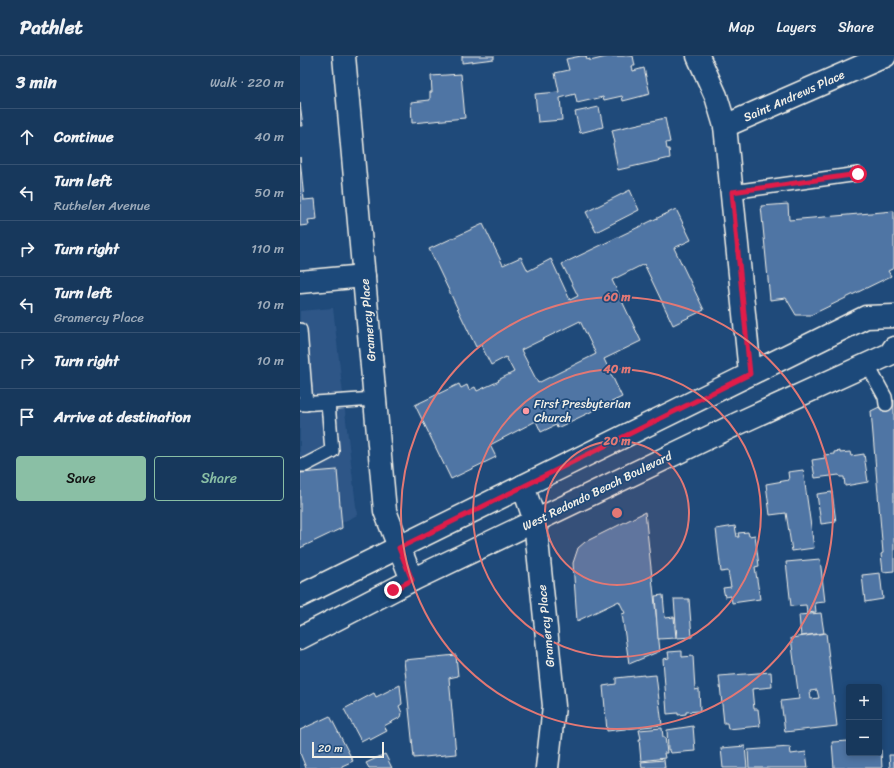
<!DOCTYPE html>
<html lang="en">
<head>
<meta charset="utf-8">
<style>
  body { margin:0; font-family:Sriracha,sans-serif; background:#203f62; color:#f1f3f6 }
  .controls { position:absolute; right:12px; bottom:12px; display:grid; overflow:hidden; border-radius:4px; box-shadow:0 2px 6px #0003 }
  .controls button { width:36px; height:36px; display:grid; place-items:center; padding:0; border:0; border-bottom:1px solid #365272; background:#17385c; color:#f1f3f6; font:20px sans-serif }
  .scale { position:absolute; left:12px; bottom:10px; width:72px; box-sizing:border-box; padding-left:4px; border:2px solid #f4f1e8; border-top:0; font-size:11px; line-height:14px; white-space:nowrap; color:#f4f1e8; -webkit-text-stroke:3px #1f4a7a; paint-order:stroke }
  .stop { position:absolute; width:12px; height:12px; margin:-9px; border:3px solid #e11d48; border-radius:50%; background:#fff }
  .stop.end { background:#e11d48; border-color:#fff; box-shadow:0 1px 4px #0008 }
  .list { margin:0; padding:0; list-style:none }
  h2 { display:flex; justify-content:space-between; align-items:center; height:52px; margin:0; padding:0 16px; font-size:17px }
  h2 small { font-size:13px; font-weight:400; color:#9eacbb }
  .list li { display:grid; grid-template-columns:26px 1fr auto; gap:12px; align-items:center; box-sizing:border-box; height:56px; padding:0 16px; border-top:1px solid #365272 }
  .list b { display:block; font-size:15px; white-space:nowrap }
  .list p { margin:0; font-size:13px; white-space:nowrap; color:#9eacbb }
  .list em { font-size:13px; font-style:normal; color:#9eacbb }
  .actions { display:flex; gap:8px; padding:12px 16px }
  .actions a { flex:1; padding:9px 0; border:1px solid #8abfa5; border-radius:4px; text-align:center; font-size:14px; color:#8abfa5 }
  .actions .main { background:#8abfa5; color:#111 }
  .icon { flex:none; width:22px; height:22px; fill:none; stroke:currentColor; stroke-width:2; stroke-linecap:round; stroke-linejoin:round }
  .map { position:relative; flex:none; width:594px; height:712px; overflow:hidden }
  header { display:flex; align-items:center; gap:24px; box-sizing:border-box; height:56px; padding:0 20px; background:#17385c; border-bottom:1px solid #365272 }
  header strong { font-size:19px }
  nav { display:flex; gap:22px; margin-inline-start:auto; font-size:14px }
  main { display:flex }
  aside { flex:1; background:#17385c }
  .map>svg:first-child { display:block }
  .built { fill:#2e5787 }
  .building { fill:#5075a4; stroke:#f4f1e8; fill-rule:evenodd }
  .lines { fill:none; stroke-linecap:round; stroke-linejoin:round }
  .lane-casing { stroke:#f4f1e8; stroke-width:16 }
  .street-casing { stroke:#f4f1e8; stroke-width:25 }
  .secondary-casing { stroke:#f4f1e8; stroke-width:25 }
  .primary-casing { stroke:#f4f1e8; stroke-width:25 }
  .lane { stroke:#1f4a7a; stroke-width:13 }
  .street { stroke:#1f4a7a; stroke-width:22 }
  .secondary { stroke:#1f4a7a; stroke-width:22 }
  .primary { stroke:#1f4a7a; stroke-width:22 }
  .route { stroke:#e11d48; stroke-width:5 }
  .ring { fill:none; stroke:#e27875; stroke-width:2 }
  .poi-dot { fill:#ff9aa2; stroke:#1f4a7a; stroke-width:1.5 }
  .labels { text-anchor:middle; stroke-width:3.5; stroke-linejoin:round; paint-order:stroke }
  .street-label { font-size:12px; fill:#f4f1e8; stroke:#1f4a7a }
  .poi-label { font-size:12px; fill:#f4f1e8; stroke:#1f4a7a; text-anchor:start }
  .centre { fill:#e27875; stroke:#1f4a7a; stroke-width:2 }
  .ring-label { font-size:12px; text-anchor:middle; font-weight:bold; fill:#e27875; stroke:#1f4a7a; stroke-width:3.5; stroke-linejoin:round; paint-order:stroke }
</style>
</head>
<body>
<header>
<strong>Pathlet</strong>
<nav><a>Map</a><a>Layers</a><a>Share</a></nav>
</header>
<main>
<aside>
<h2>3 min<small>Walk · 220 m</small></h2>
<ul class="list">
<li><svg class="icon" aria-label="ahead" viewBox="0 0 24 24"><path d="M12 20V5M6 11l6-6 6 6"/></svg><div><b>Continue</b></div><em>40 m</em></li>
<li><svg class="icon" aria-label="left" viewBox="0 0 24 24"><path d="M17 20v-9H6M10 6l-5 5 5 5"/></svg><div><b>Turn left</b><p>Ruthelen Avenue</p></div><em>50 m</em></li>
<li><svg class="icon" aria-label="right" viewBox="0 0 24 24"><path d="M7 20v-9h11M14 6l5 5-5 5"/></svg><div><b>Turn right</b></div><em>110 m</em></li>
<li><svg class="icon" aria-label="left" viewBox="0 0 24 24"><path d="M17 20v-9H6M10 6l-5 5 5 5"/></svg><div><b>Turn left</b><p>Gramercy Place</p></div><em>10 m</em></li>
<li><svg class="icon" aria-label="right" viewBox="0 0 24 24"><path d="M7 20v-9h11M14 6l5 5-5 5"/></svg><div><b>Turn right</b></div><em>10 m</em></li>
<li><svg class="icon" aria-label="arrive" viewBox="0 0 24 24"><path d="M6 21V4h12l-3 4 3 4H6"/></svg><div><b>Arrive at destination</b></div></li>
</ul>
<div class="actions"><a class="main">Save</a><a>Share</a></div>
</aside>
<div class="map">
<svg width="594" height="712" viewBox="0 0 594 712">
  <rect width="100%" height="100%" fill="#1f4a7a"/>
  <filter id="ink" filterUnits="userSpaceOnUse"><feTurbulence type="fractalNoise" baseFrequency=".025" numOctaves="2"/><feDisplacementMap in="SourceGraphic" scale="8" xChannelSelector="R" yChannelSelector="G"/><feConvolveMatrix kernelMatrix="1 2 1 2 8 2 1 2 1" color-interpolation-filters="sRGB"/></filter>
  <g filter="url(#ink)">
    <path class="built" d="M 33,252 L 57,459 L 0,489 L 0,255 Z"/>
    <g class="building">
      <path d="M 162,0 L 194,0 L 194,3 L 162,7 Z"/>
      <path d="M 281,0 L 286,0 L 287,4 L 290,3 L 290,5 L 310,0 L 333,0 L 335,10 L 332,10 L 333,15 L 344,12 L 350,38 L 323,45 L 322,40 L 304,44 L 303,41 L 277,47 L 275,38 L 260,42 L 262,64 L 238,66 L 235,38 L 259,36 L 255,17 L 269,14 L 266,3 Z"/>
      <path d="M 161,18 L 165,62 L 112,67 L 111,46 L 130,44 L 130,36 L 132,36 L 131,20 Z"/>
      <path d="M 0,47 L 3,70 L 0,70 Z"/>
      <path d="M 299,51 L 303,71 L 280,77 L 275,56 Z"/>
      <path d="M 365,62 L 370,86 L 366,87 L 367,93 L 369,93 L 370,102 L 318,114 L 313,88 L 315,87 L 312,74 Z"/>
      <path d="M 0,101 L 4,144 L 15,143 L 17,163 L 8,164 L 9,169 L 0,170 Z"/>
      <path d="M 330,134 L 339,154 L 296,176 L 286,156 Z"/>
      <path d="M 488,148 L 489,164 L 594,155 L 594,212 L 588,215 L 591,220 L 511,259 L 496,259 L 486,242 L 470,244 L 461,150 Z"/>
      <path d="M 376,153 L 391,184 L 374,192 L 404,254 L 373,269 L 344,208 L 312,224 L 341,285 L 304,303 L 322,341 L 257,372 L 256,369 L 241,376 L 236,365 L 190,389 L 196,401 L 151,423 L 115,349 L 159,328 L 161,332 L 167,329 L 169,334 L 175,331 L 177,335 L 199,325 L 198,324 L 214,316 L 206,301 L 191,309 L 181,289 L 176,291 L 129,193 L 183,168 L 203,209 L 221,201 L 228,215 L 251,203 L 270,244 L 278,240 L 262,208 ZM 280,265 L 296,298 L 238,327 L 221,294 Z"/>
      <path d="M 594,344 L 594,515 L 583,516 L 581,498 L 583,497 L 571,355 Z"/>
      <path d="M 540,395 L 540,397 L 550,396 L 551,400 L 564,398 L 568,426 L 545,430 L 544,421 L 540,421 L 539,419 L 515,422 L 512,404 L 525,402 L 524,399 L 534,398 L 534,396 Z"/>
      <path d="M 37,414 L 42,472 L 0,492 L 0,417 Z"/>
      <path d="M 503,414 L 514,492 L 492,495 L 486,457 L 470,459 L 466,428 L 489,424 L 488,416 Z"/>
      <path d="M 532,436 L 536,466 L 521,468 L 517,438 Z"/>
      <path d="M 345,456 L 360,595 L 329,608 L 322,558 L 325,557 L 319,545 L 277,565 L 273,507 L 278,492 L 285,486 Z"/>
      <path d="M 435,470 L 437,481 L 439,481 L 438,477 L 448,476 L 449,480 L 455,479 L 459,510 L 455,511 L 460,543 L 432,547 L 431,540 L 425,541 L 423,532 L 431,531 L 428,515 L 421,516 L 416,473 Z"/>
      <path d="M 520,503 L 525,546 L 515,547 L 516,556 L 507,557 L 506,549 L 491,550 L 486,506 Z"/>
      <path d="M 580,517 L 583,543 L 565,546 L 562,519 Z"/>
      <path d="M 363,539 L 365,562 L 374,561 L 376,582 L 358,583 L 355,540 Z"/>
      <path d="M 374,543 L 389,543 L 392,581 L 377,582 Z"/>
      <path d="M 521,557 L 524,577 L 501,580 L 499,559 Z"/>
      <path d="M 526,577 L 537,670 L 485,676 L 481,645 L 499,643 L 491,582 ZM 517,634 L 519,642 L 511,643 L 510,635 Z"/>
      <path d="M 382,595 L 382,601 L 393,600 L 395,634 L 399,633 L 400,655 L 386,656 L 386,658 L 378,659 L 378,657 L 367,658 L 363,603 L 369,602 L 368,596 Z"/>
      <path d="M 156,599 L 158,620 L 149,622 L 156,698 L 114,702 L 104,604 Z"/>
      <path d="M 471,616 L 472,631 L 452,633 L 454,653 L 458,653 L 460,670 L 428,673 L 427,667 L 424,667 L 419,620 Z"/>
      <path d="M 344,619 L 344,620 L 356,619 L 362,669 L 307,675 L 303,630 L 316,628 L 316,622 Z"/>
      <path d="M 100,629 L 102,648 L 99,650 L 102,657 L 101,661 L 84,670 L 87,675 L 70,684 L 69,681 L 61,685 L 44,653 L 74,637 L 76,641 Z"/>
      <path d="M 30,660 L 53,705 L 42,710 L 42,712 L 6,712 L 0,697 L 0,674 Z"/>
      <path d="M 393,670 L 395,695 L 371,697 L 370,694 L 368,694 L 367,674 Z"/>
      <path d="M 362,672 L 363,681 L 365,681 L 367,697 L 364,697 L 365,702 L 341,705 L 339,683 L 341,683 L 339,674 Z"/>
      <path d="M 549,685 L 549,697 L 579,697 L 579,694 L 581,694 L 582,712 L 534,712 L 532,686 Z"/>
      <path d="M 445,690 L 447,712 L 423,712 L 421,692 Z"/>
      <path d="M 490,691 L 491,698 L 506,696 L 508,712 L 449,712 L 448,694 Z"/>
      <path d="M 85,698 L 92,712 L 69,712 L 66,707 Z"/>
      <path d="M 589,699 L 594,699 L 594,712 L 590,712 Z"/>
      <path d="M 364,704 L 365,712 L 342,712 L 341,706 Z"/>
    </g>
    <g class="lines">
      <defs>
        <g id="lane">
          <path d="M 432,136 L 558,118"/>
          <path d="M 0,274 L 6,348"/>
          <path d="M 567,308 L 585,341 L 586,348"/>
          <path d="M 0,348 L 75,343"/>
          <path d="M 0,409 L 5,409 L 32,395 L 28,347"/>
        </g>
        <g id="street">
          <path d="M 44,0 L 85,455 L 112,524"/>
          <path d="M 398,0 L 416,40 L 425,70 L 450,317"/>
          <path d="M 425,70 L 585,0"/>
          <path d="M 0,226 L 64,220"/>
        </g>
        <path id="secondary" d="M 223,430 L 235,465 L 254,650 L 247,712"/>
        <g id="primary">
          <path d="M 0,540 L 566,261 L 594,260"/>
          <path d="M 0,582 L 112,524 L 439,367 L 590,298 L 594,292"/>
        </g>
      </defs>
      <use href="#lane" class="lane-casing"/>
      <use href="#street" class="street-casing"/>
      <use href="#secondary" class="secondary-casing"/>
      <use href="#primary" class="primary-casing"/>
      <use href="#lane" class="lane"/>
      <use href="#street" class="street"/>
      <use href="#secondary" class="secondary"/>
      <use href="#primary" class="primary"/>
    </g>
  </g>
  <g class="lines" filter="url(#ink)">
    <path class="route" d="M 93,534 L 112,524 L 99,492 L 450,318 L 432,136 L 558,118"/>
  </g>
  <circle cx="317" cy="457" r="72" fill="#e27875" fill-opacity=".12"/>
  <g class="ring">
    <circle cx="317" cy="457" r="72"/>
    <circle cx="317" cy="457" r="144"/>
    <circle cx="317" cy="457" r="216"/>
  </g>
  <circle class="poi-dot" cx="226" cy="355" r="4"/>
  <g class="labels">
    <g class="street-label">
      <text transform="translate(494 40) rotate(-24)" y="4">Saint Andrews Place</text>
      <text transform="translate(68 264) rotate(-95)" y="4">Gramercy Place</text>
      <text transform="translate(297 435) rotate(-26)" y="4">West Redondo Beach Boulevard</text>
      <text transform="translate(246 570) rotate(-96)" y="4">Gramercy Place</text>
    </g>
    <g class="poi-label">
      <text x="234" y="352">First Presbyterian<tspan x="234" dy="14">Church</tspan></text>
    </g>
  </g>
  <circle cx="317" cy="457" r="6" class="centre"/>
  <g class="ring-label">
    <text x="317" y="245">60 m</text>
    <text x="317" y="317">40 m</text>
    <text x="317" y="389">20 m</text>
  </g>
</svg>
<div class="controls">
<button>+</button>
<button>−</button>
</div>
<div class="scale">20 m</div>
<div class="stop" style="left:558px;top:118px"></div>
<div class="stop end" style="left:93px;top:534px"></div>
</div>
</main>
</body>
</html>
